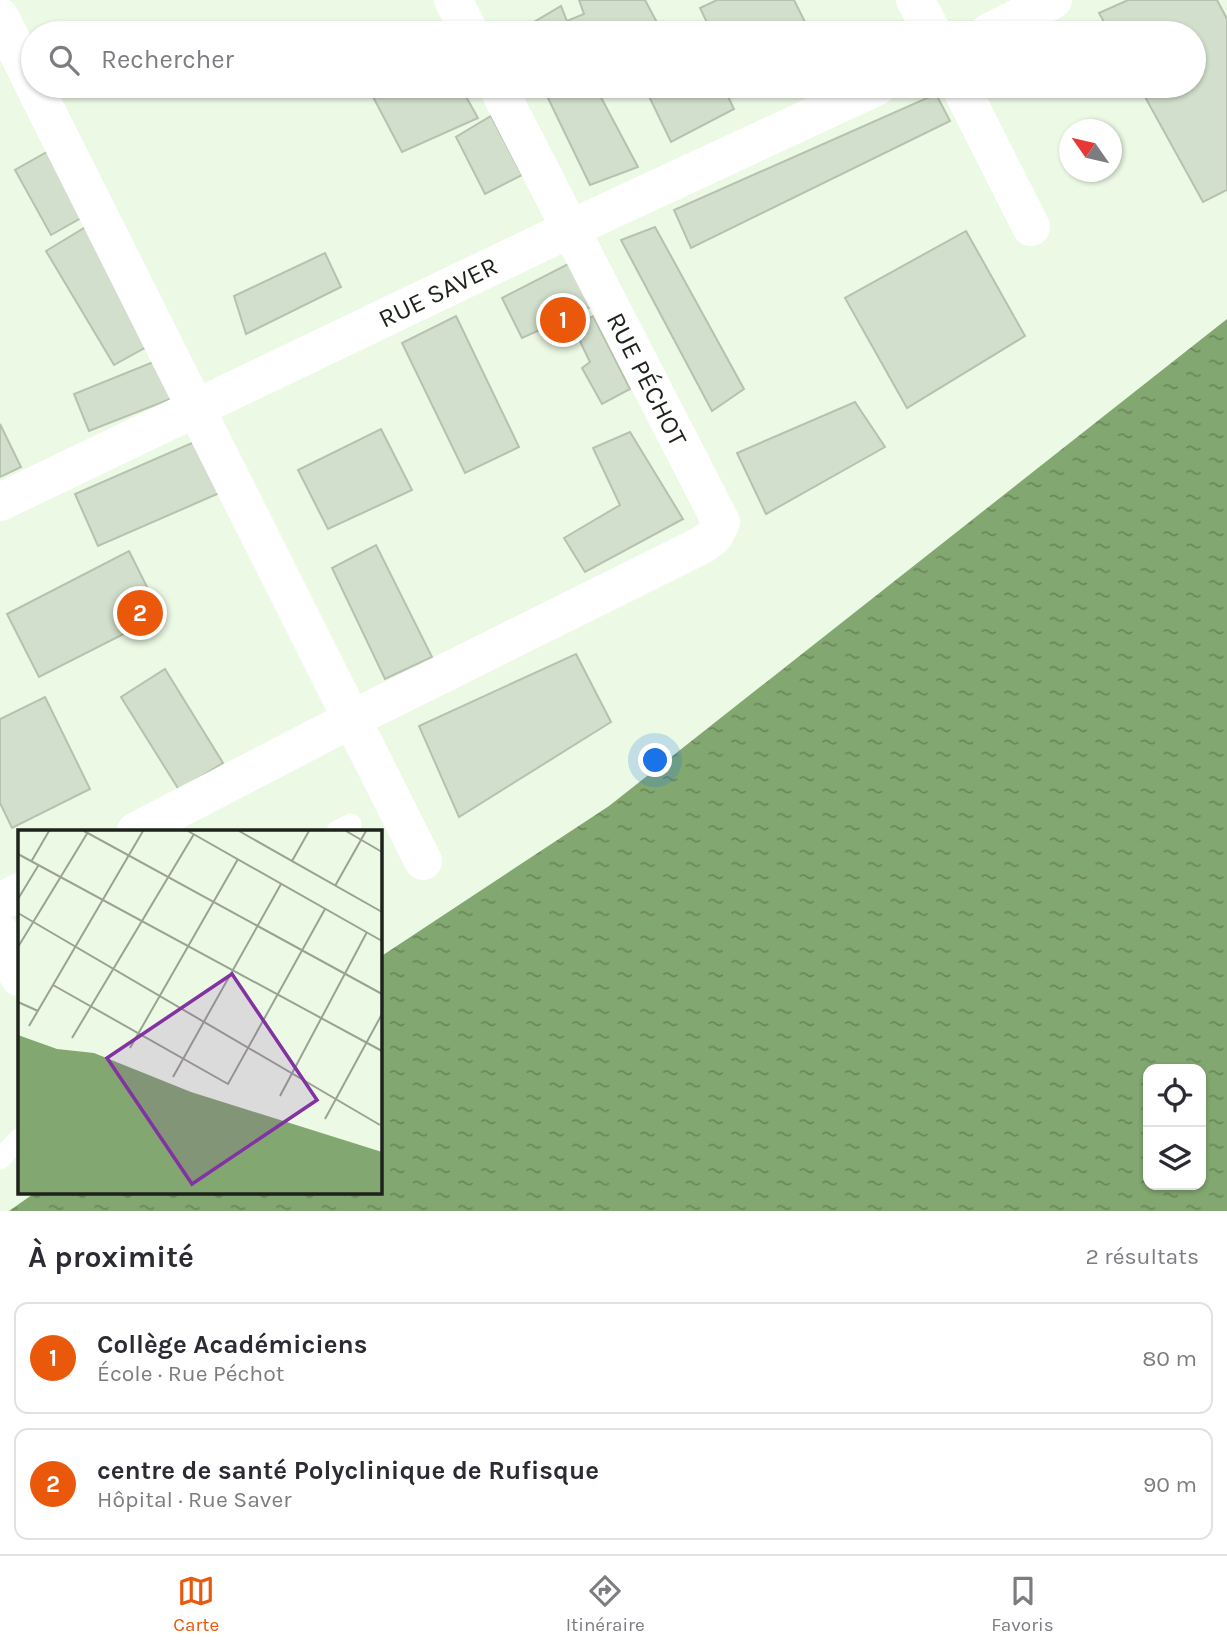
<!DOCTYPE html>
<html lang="fr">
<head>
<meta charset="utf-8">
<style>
  body { margin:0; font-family:Karla,sans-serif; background:#f7f7f7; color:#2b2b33 }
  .controls { position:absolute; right:21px; bottom:21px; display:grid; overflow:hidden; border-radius:14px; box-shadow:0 2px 5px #0004 }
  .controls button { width:63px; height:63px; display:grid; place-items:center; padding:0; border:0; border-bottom:2px solid #e1e1e2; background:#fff; color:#2b2b33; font:35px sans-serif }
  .compass { position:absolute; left:1059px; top:119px; width:63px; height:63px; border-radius:50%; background:#fff; box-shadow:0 2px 5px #0004; rotate:304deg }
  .you { position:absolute; left:656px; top:761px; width:24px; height:24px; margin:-18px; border:5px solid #fff; border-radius:50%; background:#1a73e8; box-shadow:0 0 0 10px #1a73e833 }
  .badge { display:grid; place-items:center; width:46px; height:46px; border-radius:50%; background:#ea580c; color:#fff; font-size:23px; font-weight:700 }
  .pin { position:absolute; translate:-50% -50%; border:4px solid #fff; box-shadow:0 2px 7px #0006 }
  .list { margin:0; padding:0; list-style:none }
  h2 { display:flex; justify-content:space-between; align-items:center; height:91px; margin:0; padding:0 28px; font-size:30px }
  h2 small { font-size:23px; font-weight:400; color:#7c7c81 }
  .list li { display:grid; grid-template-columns:46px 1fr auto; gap:21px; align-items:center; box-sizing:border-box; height:112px; margin:0 14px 14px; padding:0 14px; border:2px solid #e1e1e2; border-radius:14px }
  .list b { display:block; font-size:26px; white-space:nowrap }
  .list p { margin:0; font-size:23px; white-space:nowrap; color:#7c7c81 }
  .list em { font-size:23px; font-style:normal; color:#7c7c81 }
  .icon { flex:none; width:38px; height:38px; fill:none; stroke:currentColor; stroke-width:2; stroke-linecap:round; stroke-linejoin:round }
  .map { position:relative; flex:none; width:1227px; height:1211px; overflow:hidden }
  .search { position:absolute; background:#fff; box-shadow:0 2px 5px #0004; left:21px; right:21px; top:21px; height:77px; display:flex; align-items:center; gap:18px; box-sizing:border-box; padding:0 24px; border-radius:38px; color:#7c7c81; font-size:26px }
  .sheet { height:343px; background:#fff }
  nav { display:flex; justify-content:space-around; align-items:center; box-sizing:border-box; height:98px; border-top:2px solid #e1e1e2; background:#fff; font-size:19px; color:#7c7c81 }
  nav a { display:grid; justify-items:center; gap:4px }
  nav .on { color:#ea580c }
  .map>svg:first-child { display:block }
  .water { fill:url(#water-ripples); fill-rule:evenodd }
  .building { fill:#d2dfcc; stroke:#b6c2af; stroke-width:2 }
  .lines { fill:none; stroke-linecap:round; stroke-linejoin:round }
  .lane { stroke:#fff; stroke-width:21 }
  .street { stroke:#fff; stroke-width:38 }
  .labels { text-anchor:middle; stroke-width:5; stroke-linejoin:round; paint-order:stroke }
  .street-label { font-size:26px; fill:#1d221b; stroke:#fff }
  .inset-road { fill:none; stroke:#99a394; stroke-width:2 }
  .view { fill:#8332a2; fill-opacity:0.15; stroke:#8332a2; stroke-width:3.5 }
  .inset-edge { fill:none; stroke:#1d221b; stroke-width:3.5 }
</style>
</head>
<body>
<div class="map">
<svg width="1227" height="1211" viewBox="0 0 1227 1211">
  <defs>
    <pattern id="water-ripples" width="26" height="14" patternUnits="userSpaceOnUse" patternTransform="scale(1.75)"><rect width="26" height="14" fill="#83a770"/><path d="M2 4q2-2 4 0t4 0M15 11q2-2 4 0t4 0" fill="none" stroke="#6b885b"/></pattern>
  </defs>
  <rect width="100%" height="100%" fill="#ecf9e5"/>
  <path class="water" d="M 1227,319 L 1227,1211 L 9,1211 L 36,1192 L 380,1192 L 380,957 L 609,806 ZM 1148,1069 L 1201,1069 L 1201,1185 L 1148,1185 Z"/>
  <g class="building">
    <path d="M 579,0 L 645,0 L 661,30 L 654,33 L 630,33 L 625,25 L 608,33 L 520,33 L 519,31 L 561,6 L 567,21 L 584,14 Z"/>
    <path d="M 717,0 L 794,0 L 807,26 L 791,33 L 712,33 L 700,8 Z"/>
    <path d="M 1128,0 L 1217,0 L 1227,19 L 1227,190 L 1203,202 L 1139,86 L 1194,86 L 1194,33 L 1110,33 L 1099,13 Z"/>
    <path d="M 390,86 L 460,86 L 478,118 L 402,152 L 372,95 Z"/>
    <path d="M 570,86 L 595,86 L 638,167 L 590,185 L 547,96 Z"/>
    <path d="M 644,86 L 723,86 L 734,109 L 671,142 Z"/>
    <path d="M 936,94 L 950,121 L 691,248 L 674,210 Z"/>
    <path d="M 491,116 L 522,175 L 485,194 L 456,137 Z"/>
    <path d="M 52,149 L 88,214 L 51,235 L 15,170 Z"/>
    <path d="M 94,222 L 157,341 L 114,365 L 46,251 Z"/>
    <path d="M 655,227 L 744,389 L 712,411 L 621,240 Z"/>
    <path d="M 966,231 L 1025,336 L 907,408 L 845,298 Z"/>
    <path d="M 325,253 L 341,287 L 246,334 L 234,296 Z"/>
    <path d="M 570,263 L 593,306 L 522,338 L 502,298 Z"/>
    <path d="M 456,316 L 519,447 L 465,473 L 402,343 Z"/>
    <path d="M 593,316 L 630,389 L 602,404 L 582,368 L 590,362 L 573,327 Z"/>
    <path d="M 163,358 L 178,396 L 89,431 L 74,394 Z"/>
    <path d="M 855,402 L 885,447 L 766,514 L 737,453 Z"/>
    <path d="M 0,424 L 21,467 L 0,477 Z"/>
    <path d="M 381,429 L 412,490 L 328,529 L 298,470 Z"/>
    <path d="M 630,432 L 683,519 L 585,572 L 564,538 L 620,505 L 593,448 Z"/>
    <path d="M 201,439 L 224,491 L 98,546 L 75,494 Z"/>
    <path d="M 376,545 L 432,657 L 385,679 L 332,568 Z"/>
    <path d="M 129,551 L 161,615 L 39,677 L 7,614 Z"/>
    <path d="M 576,654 L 611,722 L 459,817 L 419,726 Z"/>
    <path d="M 165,669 L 223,763 L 179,790 L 121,697 Z"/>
    <path d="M 45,697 L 90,789 L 12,828 L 0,803 L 0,719 Z"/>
  </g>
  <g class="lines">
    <g class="lane">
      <path d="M 337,831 L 351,824"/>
      <path d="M 0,1159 L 19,1139"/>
    </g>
    <g class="street">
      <path d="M 453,0 L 470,33"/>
      <path d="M 915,0 L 933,33"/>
      <path d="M 0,17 L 33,83"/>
      <path d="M 988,33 L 1053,0"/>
      <path d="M 34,86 L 423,861"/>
      <path d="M 960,86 L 1031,227"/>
      <path d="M 0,502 L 570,229 L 878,86"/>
      <path d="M 136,831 L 352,719 L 702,545 L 714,536 L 721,522 L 497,86"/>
      <path d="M 0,902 L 19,892"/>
      <path d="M 0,933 L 19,977"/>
    </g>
  </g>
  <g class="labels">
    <g class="street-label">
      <text transform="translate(438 292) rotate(-26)" y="9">RUE SAVER</text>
      <text transform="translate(647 379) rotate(63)" y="9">RUE PÉCHOT</text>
    </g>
  </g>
  <g transform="translate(18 830)">
    <rect width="364" height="364" fill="#ecf9e5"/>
    <path d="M 0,205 L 39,219 L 76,223 L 173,262 L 364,322 L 364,363 L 0,363 Z" fill="#83a770"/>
    <path class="inset-road" d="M 66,1 L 364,164M 170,1 L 364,111M 221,1 L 364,82M 328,1 L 364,22M 0,24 L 364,221M 274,31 L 291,1M 13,32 L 31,1M 317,56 L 348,1M 0,69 L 20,36M 0,83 L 362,295M 0,117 L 70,2M 35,155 L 210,254 L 307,79M 0,172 L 20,181M 11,196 L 125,1M 54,208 L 176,4M 112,218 L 220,29M 155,247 L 263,54M 262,266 L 349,102M 307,289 L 364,184"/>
    <path class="view" d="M 214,144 L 299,270 L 174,354 L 89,228 Z"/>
    <rect width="364" height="364" class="inset-edge"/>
  </g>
</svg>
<div class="controls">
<button><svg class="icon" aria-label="locate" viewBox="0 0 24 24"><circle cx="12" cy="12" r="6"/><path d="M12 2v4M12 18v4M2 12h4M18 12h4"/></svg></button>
<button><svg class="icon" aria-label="layers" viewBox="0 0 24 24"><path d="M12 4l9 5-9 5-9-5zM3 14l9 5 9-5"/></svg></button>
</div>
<svg class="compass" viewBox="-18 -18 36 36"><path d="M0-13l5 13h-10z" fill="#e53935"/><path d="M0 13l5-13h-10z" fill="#7c7c81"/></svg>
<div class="you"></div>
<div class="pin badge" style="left:563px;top:320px">1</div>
<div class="pin badge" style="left:140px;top:613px">2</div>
<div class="search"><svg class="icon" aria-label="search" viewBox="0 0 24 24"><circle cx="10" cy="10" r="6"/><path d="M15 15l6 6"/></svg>Rechercher</div>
</div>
<section class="sheet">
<h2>À proximité<small>2 résultats</small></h2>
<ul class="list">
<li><span class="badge">1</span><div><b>Collège Académiciens</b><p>École · Rue Péchot</p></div><em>80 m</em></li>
<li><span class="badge">2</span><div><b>centre de santé Polyclinique de Rufisque</b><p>Hôpital · Rue Saver</p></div><em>90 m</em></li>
</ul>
</section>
<nav>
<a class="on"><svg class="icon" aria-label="map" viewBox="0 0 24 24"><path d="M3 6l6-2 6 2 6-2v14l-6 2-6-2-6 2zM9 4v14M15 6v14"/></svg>Carte</a>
<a><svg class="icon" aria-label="directions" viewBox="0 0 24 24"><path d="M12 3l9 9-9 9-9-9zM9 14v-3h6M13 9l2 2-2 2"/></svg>Itinéraire</a>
<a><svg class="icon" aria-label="saved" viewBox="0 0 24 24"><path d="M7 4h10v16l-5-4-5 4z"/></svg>Favoris</a>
</nav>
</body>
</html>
